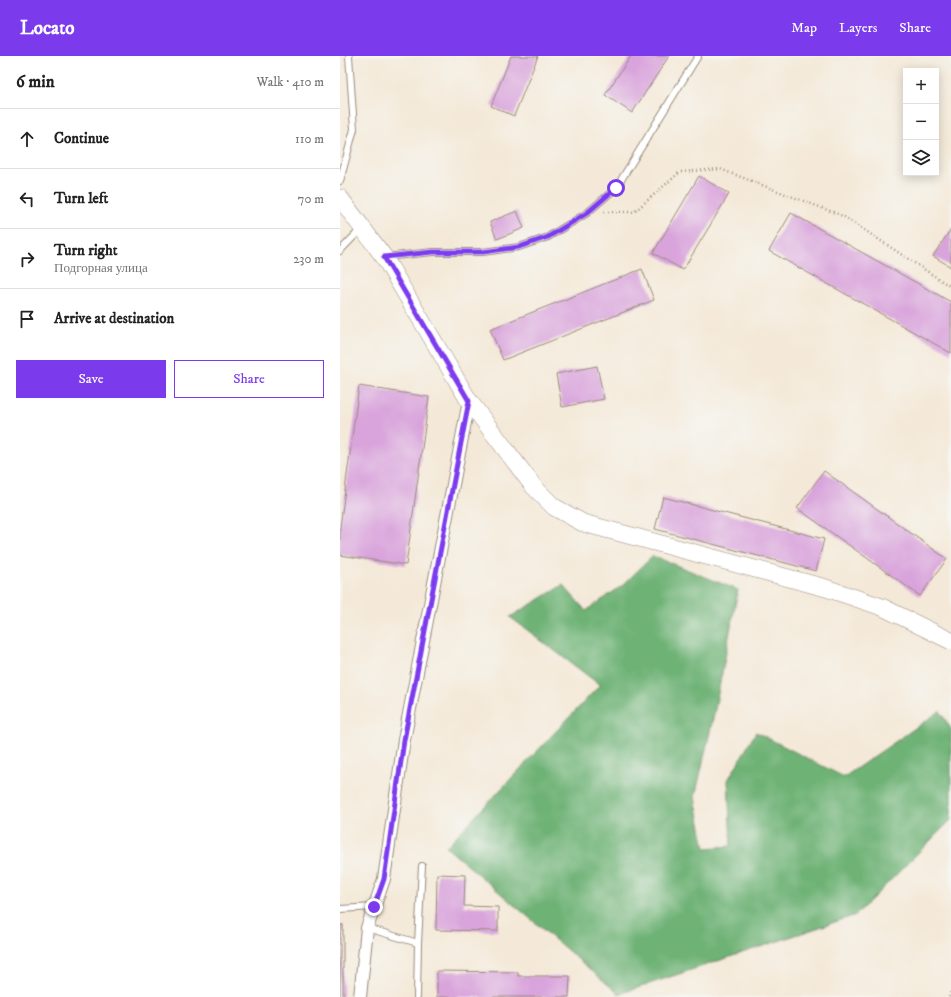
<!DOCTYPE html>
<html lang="en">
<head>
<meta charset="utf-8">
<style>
  body { margin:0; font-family:"IM FELL DW Pica",serif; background:#f2f2f2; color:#222 }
  .controls { position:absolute; right:12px; top:12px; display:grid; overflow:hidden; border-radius:0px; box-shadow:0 2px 10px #0003 }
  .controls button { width:36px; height:36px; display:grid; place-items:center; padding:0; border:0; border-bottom:1px solid #e0e0e0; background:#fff; color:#222; font:20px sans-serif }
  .stop { position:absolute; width:12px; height:12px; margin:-9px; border:3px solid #7c3aed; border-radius:50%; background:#fff }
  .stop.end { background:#7c3aed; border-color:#fff; box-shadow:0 1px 4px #0008 }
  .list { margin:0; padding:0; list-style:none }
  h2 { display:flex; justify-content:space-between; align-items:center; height:52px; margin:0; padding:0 16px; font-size:17px }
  h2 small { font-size:13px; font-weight:400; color:#767676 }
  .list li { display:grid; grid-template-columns:26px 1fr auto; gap:12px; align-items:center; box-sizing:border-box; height:60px; padding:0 16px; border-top:1px solid #e0e0e0 }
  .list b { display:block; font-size:15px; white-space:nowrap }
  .list p { margin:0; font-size:13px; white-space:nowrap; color:#767676 }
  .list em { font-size:13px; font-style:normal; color:#767676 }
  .actions { display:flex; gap:8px; padding:12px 16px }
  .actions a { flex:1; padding:9px 0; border:1px solid #7c3aed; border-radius:0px; text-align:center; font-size:14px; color:#7c3aed }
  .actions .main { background:#7c3aed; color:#fff }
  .icon { flex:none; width:22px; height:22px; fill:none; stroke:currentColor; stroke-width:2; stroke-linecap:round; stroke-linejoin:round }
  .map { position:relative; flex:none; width:611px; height:941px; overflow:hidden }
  header { display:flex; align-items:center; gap:24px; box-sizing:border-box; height:56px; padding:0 20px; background:#7c3aed; color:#fff }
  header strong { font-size:19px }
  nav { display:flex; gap:22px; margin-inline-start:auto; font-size:14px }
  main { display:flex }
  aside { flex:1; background:#fff }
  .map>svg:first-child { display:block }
  .forest { fill:#6eb276; stroke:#546e4a }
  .building { fill:#d9a4dc }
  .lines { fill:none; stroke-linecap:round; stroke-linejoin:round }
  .service-casing { stroke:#988a7b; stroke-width:8 }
  .minor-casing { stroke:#988a7b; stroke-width:14 }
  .secondary-casing { stroke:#988a7b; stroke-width:18 }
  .path { stroke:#988a7b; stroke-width:2.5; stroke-dasharray:1 3; stroke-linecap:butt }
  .service { stroke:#fff; stroke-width:6 }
  .minor { stroke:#fff; stroke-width:12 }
  .secondary { stroke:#fff; stroke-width:17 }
  .route { stroke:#7c3aed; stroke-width:5 }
</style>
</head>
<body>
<header>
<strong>Locato</strong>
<nav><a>Map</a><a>Layers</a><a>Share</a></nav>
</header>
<main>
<aside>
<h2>6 min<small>Walk · 410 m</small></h2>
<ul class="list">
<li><svg class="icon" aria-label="ahead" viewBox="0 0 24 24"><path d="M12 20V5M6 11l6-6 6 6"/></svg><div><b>Continue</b></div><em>110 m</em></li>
<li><svg class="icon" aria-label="left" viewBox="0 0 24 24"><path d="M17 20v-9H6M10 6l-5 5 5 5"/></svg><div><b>Turn left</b></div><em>70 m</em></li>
<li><svg class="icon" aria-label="right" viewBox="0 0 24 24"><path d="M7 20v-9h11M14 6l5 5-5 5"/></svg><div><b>Turn right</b><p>Подгорная улица</p></div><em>230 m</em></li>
<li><svg class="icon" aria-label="arrive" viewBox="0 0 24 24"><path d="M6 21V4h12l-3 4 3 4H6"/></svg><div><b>Arrive at destination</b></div></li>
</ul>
<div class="actions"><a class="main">Save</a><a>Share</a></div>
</aside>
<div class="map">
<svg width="611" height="941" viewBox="0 0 611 941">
  <rect width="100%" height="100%" fill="#f6f6f2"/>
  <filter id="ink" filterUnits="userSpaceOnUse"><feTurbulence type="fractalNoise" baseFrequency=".025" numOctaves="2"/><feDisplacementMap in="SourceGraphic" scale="8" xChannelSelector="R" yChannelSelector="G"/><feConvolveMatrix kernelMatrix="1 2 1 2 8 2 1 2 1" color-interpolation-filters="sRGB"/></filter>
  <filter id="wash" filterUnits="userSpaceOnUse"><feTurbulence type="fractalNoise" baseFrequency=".012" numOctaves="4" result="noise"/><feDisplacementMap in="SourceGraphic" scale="16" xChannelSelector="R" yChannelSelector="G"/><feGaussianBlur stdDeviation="0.9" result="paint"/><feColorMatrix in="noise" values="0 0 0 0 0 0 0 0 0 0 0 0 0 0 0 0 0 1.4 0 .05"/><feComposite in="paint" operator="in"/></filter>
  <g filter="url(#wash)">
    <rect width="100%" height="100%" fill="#f4e9d8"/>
    <path class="forest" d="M 313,500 L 398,534 L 374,658 L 355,741 L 365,792 L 391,790 L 388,724 L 416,676 L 504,721 L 600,655 L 611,673 L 611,764 L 516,859 L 279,938 L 106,791 L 260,629 L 170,561 L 223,529 L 246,555 L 283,529 Z"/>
    <g id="blocks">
      <g class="building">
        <path d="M 171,0 L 198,0 L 174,60 L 151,50 Z"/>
        <path d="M 291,0 L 329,0 L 292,57 L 265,39 Z"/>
        <path d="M 359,120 L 389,138 L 343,214 L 313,197 Z"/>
        <path d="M 177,155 L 184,172 L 157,183 L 150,166 Z"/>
        <path d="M 451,157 L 611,246 L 611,297 L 429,195 Z"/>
        <path d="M 611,173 L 611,211 L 593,200 Z"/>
        <path d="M 302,213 L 314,244 L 163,304 L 150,273 Z"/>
        <path d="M 257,310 L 264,343 L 222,351 L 216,318 Z"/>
        <path d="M 19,330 L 89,341 L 66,509 L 0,499 L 0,471 Z"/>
        <path d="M 484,415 L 607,503 L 580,540 L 457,452 Z"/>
        <path d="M 323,441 L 484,483 L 476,515 L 315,473 Z"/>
        <path d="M 97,818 L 125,819 L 124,850 L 158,851 L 158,875 L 96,874 Z"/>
        <rect x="0" y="869" width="3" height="72"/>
        <path d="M 97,915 L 178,916 L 178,920 L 230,920 L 229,941 L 97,941 Z"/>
      </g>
    </g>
  </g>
  <g filter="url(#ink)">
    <use href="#blocks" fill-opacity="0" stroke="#988a7b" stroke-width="1"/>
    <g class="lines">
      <defs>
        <g id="service">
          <path d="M 0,125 L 14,73 L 9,0"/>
          <path d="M 0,195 L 21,173"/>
          <path d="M 45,201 L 93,196 L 143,196 L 179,191 L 208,181 L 247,157 L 276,132 L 358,0"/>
          <path d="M 0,853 L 34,851"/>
          <path d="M 27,872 L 78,887 L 77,941"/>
          <path d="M 78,887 L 82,810"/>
        </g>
        <path id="minor" d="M 20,941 L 27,872 L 44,823 L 64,684 L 129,345"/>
        <path id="secondary" d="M 0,142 L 44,201 L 129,345 L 194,431 L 214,451 L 243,467 L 486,532 L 542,551 L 611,585"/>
      </defs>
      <use href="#service" class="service-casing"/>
      <use href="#minor" class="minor-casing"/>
      <use href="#secondary" class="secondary-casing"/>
      <g class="path">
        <path d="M 264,156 L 294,156 L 340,116 L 380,113 L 503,160 L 611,231"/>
        <path d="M 609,941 L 611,935"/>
      </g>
      <use href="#service" class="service"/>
      <use href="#minor" class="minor"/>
      <use href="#secondary" class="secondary"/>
    </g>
  </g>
  <g class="lines" filter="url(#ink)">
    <path class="route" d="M 34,851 L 44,823 L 64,684 L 129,345 L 44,201 L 93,196 L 143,196 L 179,191 L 208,181 L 247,157 L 276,132"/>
  </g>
</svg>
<div class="controls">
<button>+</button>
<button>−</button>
<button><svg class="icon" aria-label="layers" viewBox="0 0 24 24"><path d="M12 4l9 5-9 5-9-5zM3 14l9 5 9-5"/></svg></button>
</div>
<div class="stop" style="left:276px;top:132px"></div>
<div class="stop end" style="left:34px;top:851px"></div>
</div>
</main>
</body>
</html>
